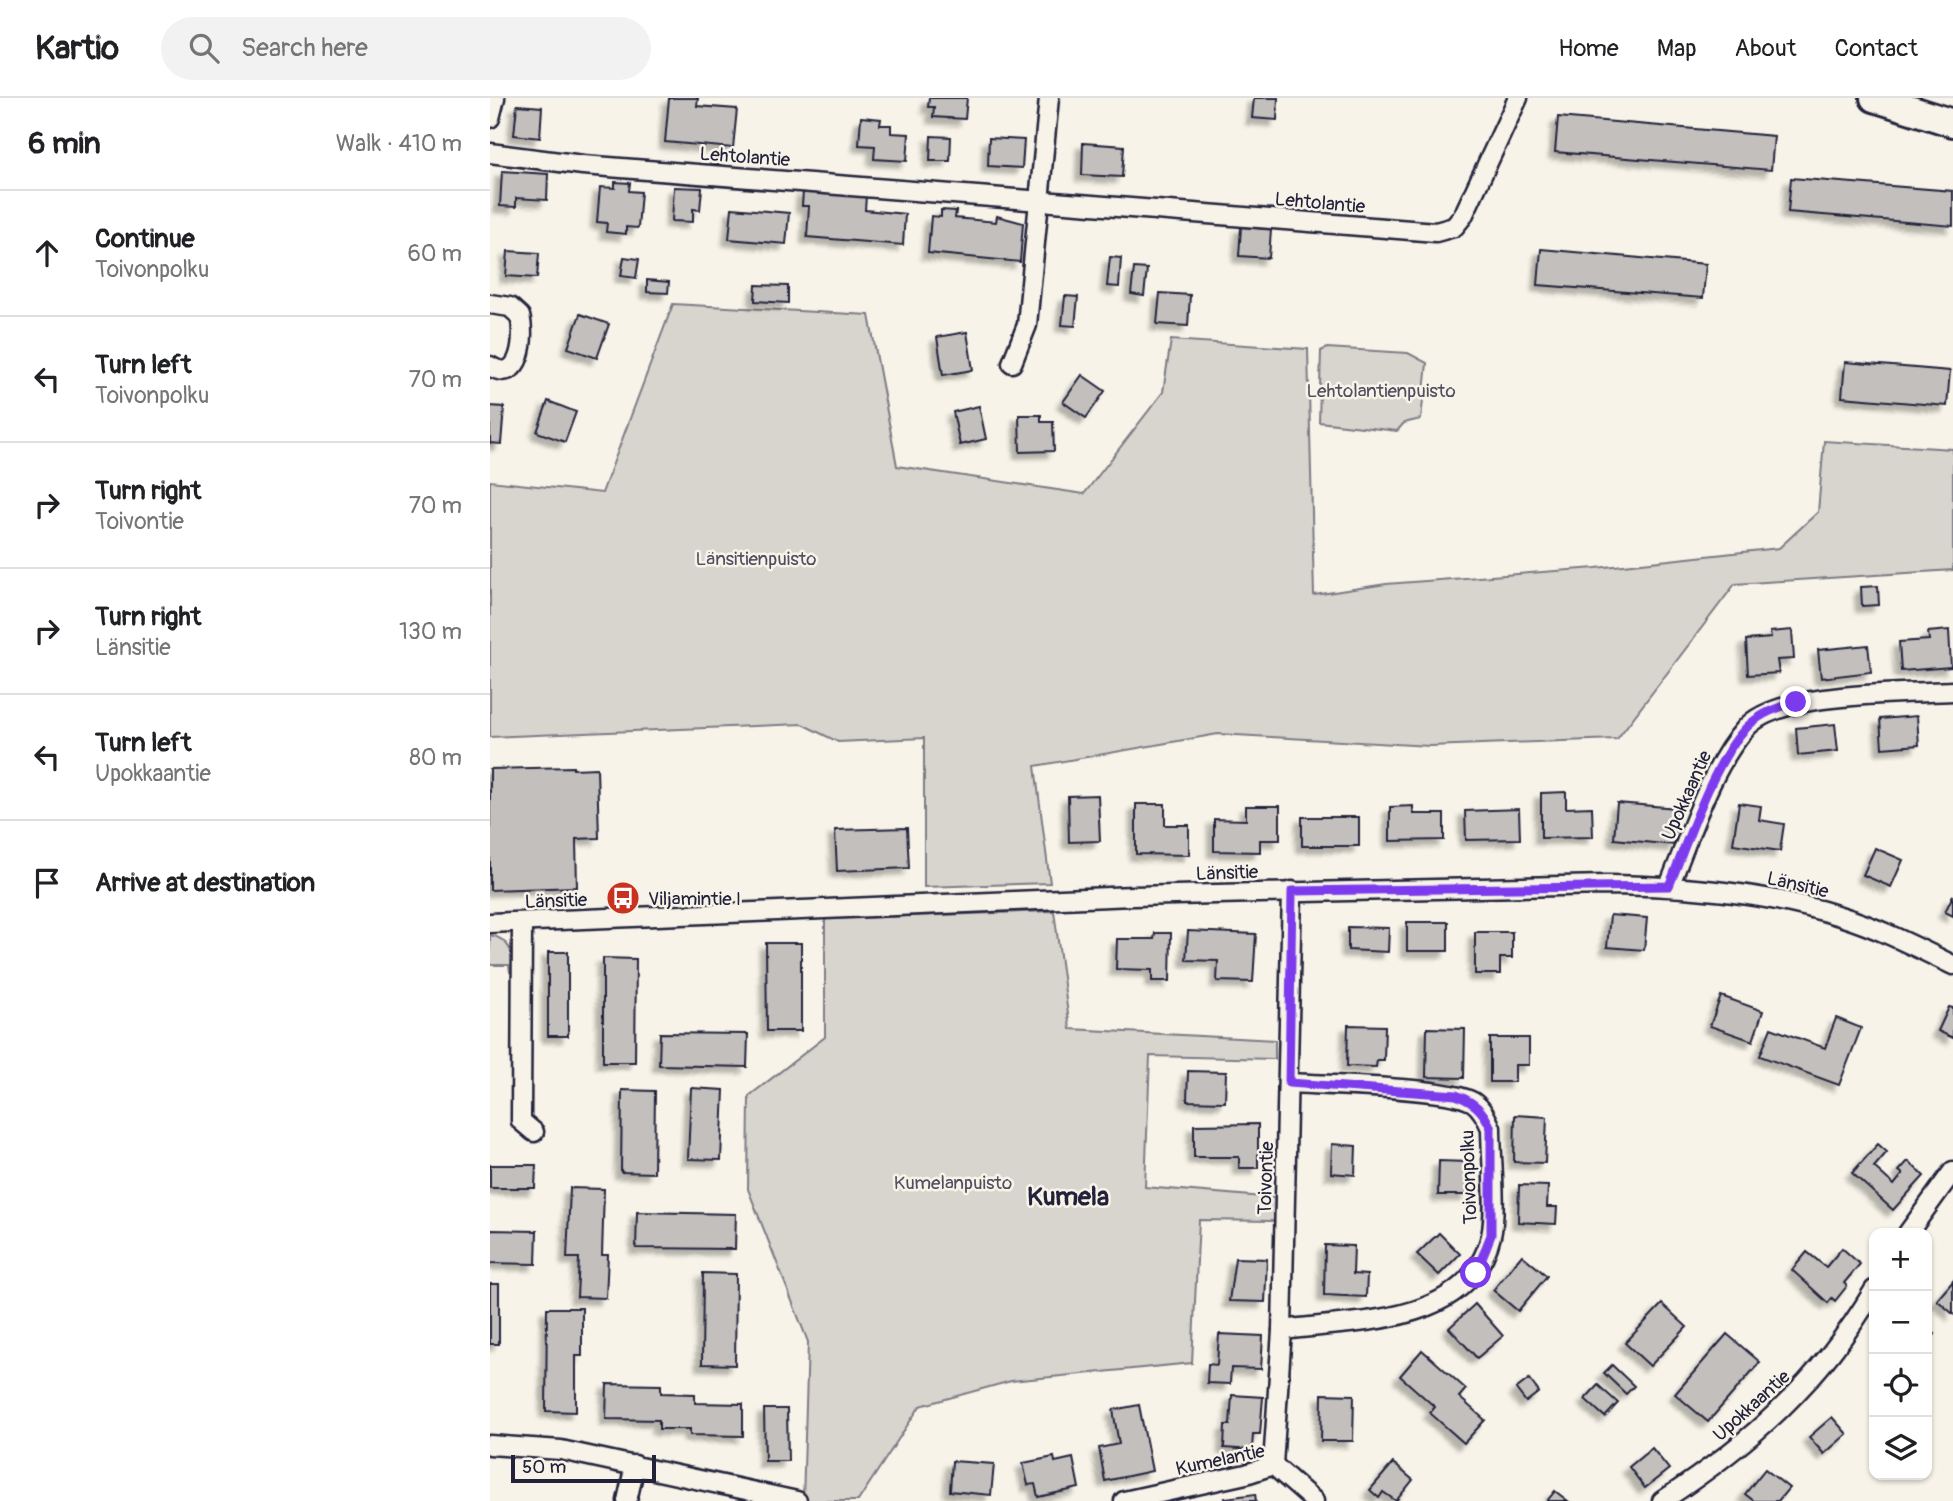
<!DOCTYPE html>
<html lang="en">
<head>
<meta charset="utf-8">
<style>
  body { margin:0; font-family:Pangolin,sans-serif; background:#f2f2f2; color:#202124 }
  .controls { position:absolute; right:21px; bottom:21px; display:grid; overflow:hidden; border-radius:14px; box-shadow:0 2px 5px #0004 }
  .controls button { width:63px; height:63px; display:grid; place-items:center; padding:0; border:0; border-bottom:2px solid #e0e0e0; background:#fff; color:#202124; font:35px sans-serif }
  .scale { position:absolute; left:21px; bottom:18px; width:145px; box-sizing:border-box; padding-left:7px; border:4px solid #22223b; border-top:0; font-size:19px; line-height:24px; white-space:nowrap; color:#22223b; -webkit-text-stroke:5px #f7f3e8; paint-order:stroke }
  .stop { position:absolute; width:21px; height:21px; margin:-16px; border:5px solid #7c3aed; border-radius:50%; background:#fff }
  .stop.end { background:#7c3aed; border-color:#fff; box-shadow:0 2px 7px #0008 }
  .list { margin:0; padding:0; list-style:none }
  h2 { display:flex; justify-content:space-between; align-items:center; height:91px; margin:0; padding:0 28px; font-size:30px }
  h2 small { font-size:23px; font-weight:400; color:#757577 }
  .list li { display:grid; grid-template-columns:46px 1fr auto; gap:21px; align-items:center; box-sizing:border-box; height:126px; padding:0 28px; border-top:2px solid #e0e0e0 }
  .list b { display:block; font-size:26px; white-space:nowrap }
  .list p { margin:0; font-size:23px; white-space:nowrap; color:#757577 }
  .list em { font-size:23px; font-style:normal; color:#757577 }
  .icon { flex:none; width:38px; height:38px; fill:none; stroke:currentColor; stroke-width:2; stroke-linecap:round; stroke-linejoin:round }
  .map { position:relative; flex:none; width:1463px; height:1403px; overflow:hidden }
  header { display:flex; align-items:center; gap:42px; box-sizing:border-box; height:98px; padding:0 35px; background:#fff; border-bottom:2px solid #e0e0e0 }
  header strong { font-size:33px }
  nav { display:flex; gap:38px; margin-inline-start:auto; font-size:24px }
  .search { width:490px; height:63px; background:#f2f2f2; display:flex; align-items:center; gap:18px; box-sizing:border-box; padding:0 24px; border-radius:38px; color:#757577; font-size:26px }
  main { display:flex }
  aside { flex:1; background:#fff }
  .map>svg:first-child { display:block }
  .green { fill:#d8d5cf; stroke:#7d7c85; stroke-width:2 }
  .building { fill:#c2bfbd; stroke:#22223b; stroke-width:2; filter:url(#shadow) }
  .lines { fill:none; stroke-linecap:round; stroke-linejoin:round }
  .street-casing { stroke:#22223b; stroke-width:23 }
  .secondary-casing { stroke:#22223b; stroke-width:32 }
  .street { stroke:#f7f3e8; stroke-width:18 }
  .secondary { stroke:#f7f3e8; stroke-width:26 }
  .route { stroke:#7c3aed; stroke-width:9 }
  .labels { text-anchor:middle; stroke-width:5; stroke-linejoin:round; paint-order:stroke }
  .street-label { font-size:19px; fill:#22223b; stroke:#f7f3e8 }
  .park-label { font-size:19px; fill:#504f60; stroke:#f7f3e8 }
  .poi-label { font-size:19px; fill:#22223b; stroke:#f7f3e8; text-anchor:start }
  .district-label { font-size:26px; font-weight:bold; fill:#22223b; stroke:#f7f3e8 }
</style>
</head>
<body>
<header>
<strong>Kartio</strong>
<div class="search"><svg class="icon" aria-label="search" viewBox="0 0 24 24"><circle cx="10" cy="10" r="6"/><path d="M15 15l6 6"/></svg>Search here</div>
<nav><a>Home</a><a>Map</a><a>About</a><a>Contact</a></nav>
</header>
<main>
<aside>
<h2>6 min<small>Walk · 410 m</small></h2>
<ul class="list">
<li><svg class="icon" aria-label="ahead" viewBox="0 0 24 24"><path d="M12 20V5M6 11l6-6 6 6"/></svg><div><b>Continue</b><p>Toivonpolku</p></div><em>60 m</em></li>
<li><svg class="icon" aria-label="left" viewBox="0 0 24 24"><path d="M17 20v-9H6M10 6l-5 5 5 5"/></svg><div><b>Turn left</b><p>Toivonpolku</p></div><em>70 m</em></li>
<li><svg class="icon" aria-label="right" viewBox="0 0 24 24"><path d="M7 20v-9h11M14 6l5 5-5 5"/></svg><div><b>Turn right</b><p>Toivontie</p></div><em>70 m</em></li>
<li><svg class="icon" aria-label="right" viewBox="0 0 24 24"><path d="M7 20v-9h11M14 6l5 5-5 5"/></svg><div><b>Turn right</b><p>Länsitie</p></div><em>130 m</em></li>
<li><svg class="icon" aria-label="left" viewBox="0 0 24 24"><path d="M17 20v-9H6M10 6l-5 5 5 5"/></svg><div><b>Turn left</b><p>Upokkaantie</p></div><em>80 m</em></li>
<li><svg class="icon" aria-label="arrive" viewBox="0 0 24 24"><path d="M6 21V4h12l-3 4 3 4H6"/></svg><div><b>Arrive at destination</b></div></li>
</ul>
</aside>
<div class="map">
<svg width="1463" height="1403" viewBox="0 0 1463 1403">
  <defs>
    <filter id="shadow"><feDropShadow dx="-6" dy="6" stdDeviation="2" flood-color="#0004"/></filter>
  </defs>
  <rect width="100%" height="100%" fill="#f7f3e8"/>
  <filter id="ink" filterUnits="userSpaceOnUse"><feTurbulence type="fractalNoise" baseFrequency=".0143" numOctaves="2"/><feDisplacementMap in="SourceGraphic" scale="14" xChannelSelector="R" yChannelSelector="G"/><feConvolveMatrix kernelMatrix="1 2 1 2 8 2 1 2 1" color-interpolation-filters="sRGB"/></filter>
  <g filter="url(#ink)">
    <g class="green">
      <path d="M 183,206 L 379,217 L 407,368 L 594,396 L 673,294 L 681,242 L 818,251 L 824,497 L 896,486 L 1106,470 L 1289,450 L 1328,414 L 1334,343 L 1463,351 L 1463,472 L 1245,486 L 1127,641 L 940,648 L 728,636 L 545,668 L 560,785 L 434,789 L 434,640 L 348,644 L 312,626 L 0,639 L 0,383 L 112,395 Z"/>
      <path d="M 837,250 L 918,255 L 937,265 L 931,321 L 914,325 L 907,333 L 829,324 L 831,253 Z"/>
      <path d="M 564,813 L 580,931 L 785,942 L 785,961 L 660,958 L 655,1089 L 785,1100 L 784,1123 L 709,1122 L 702,1265 L 521,1283 L 430,1308 L 368,1403 L 313,1403 L 318,1244 L 258,1091 L 259,998 L 335,939 L 335,821 Z"/>
      <path d="M 0,837 C 20,841 24,856 24,874 L 20,874 L 19,867 L 0,867 Z"/>
    </g>
    <g class="building">
      <path d="M 179,0 L 208,0 L 207,8 L 247,11 L 243,50 L 175,44 Z"/>
      <path d="M 439,0 L 477,0 L 475,21 L 443,19 L 444,9 L 438,9 Z"/>
      <path d="M 764,0 L 788,0 L 787,22 L 762,20 Z"/>
      <path d="M 27,7 L 52,9 L 50,40 L 24,37 Z"/>
      <path d="M 371,19 L 391,21 L 390,27 L 401,27 L 401,35 L 419,36 L 417,63 L 384,61 L 385,48 L 369,47 Z"/>
      <path d="M 1068,19 L 1284,38 L 1281,72 L 1065,54 Z"/>
      <path d="M 441,38 L 461,39 L 460,63 L 440,63 Z"/>
      <path d="M 499,40 L 534,42 L 532,70 L 498,68 Z"/>
      <path d="M 593,45 L 634,48 L 632,79 L 592,77 Z"/>
      <path d="M 12,73 L 58,76 L 57,102 L 26,100 L 26,109 L 10,108 Z"/>
      <path d="M 1301,80 L 1463,93 L 1463,128 L 1298,114 Z"/>
      <path d="M 125,84 L 140,85 L 139,93 L 151,94 L 148,130 L 136,129 L 136,136 L 116,134 L 117,125 L 107,124 L 110,89 L 125,90 Z"/>
      <path d="M 184,89 L 212,90 L 210,112 L 203,111 L 203,124 L 182,123 Z"/>
      <path d="M 313,93 L 376,98 L 375,112 L 415,116 L 413,147 L 317,139 L 319,108 L 312,108 Z"/>
      <path d="M 242,110 L 299,115 L 296,146 L 239,141 Z"/>
      <path d="M 451,112 L 466,113 L 465,120 L 506,124 L 507,118 L 533,125 L 530,164 L 438,155 L 441,118 L 451,119 Z"/>
      <path d="M 751,129 L 781,131 L 779,160 L 749,158 Z"/>
      <path d="M 1051,151 L 1216,166 L 1213,200 L 1048,187 Z"/>
      <path d="M 18,153 L 49,155 L 47,180 L 16,178 Z"/>
      <path d="M 134,159 L 149,161 L 146,180 L 131,178 Z"/>
      <path d="M 620,159 L 631,160 L 629,189 L 617,188 Z"/>
      <path d="M 644,170 L 657,171 L 654,198 L 641,196 Z"/>
      <path d="M 157,182 L 179,184 L 178,195 L 157,194 Z"/>
      <path d="M 266,187 L 298,188 L 298,205 L 265,203 Z"/>
      <path d="M 670,195 L 700,197 L 698,228 L 667,226 Z"/>
      <path d="M 575,198 L 588,199 L 585,228 L 572,227 Z"/>
      <path d="M 90,216 L 119,226 L 107,260 L 78,250 Z"/>
      <path d="M 477,234 L 483,272 L 453,277 L 447,239 Z"/>
      <path d="M 1355,264 L 1460,273 L 1457,308 L 1352,299 Z"/>
      <path d="M 592,277 L 615,293 L 596,320 L 573,304 Z"/>
      <path d="M 58,303 L 86,314 L 75,344 L 47,334 Z"/>
      <path d="M 0,308 L 14,309 L 11,346 L 0,345 Z"/>
      <path d="M 489,308 L 496,341 L 470,347 L 463,314 Z"/>
      <path d="M 529,317 L 551,317 L 551,324 L 563,324 L 564,353 L 530,354 Z"/>
      <path d="M 1388,488 L 1389,507 L 1372,508 L 1371,489 Z"/>
      <path d="M 1302,532 L 1304,561 L 1287,562 L 1289,575 L 1258,577 L 1256,542 L 1281,540 L 1280,534 Z"/>
      <path d="M 1459,532 L 1461,569 L 1411,573 L 1409,544 L 1439,542 L 1438,534 Z"/>
      <path d="M 1378,547 L 1381,574 L 1331,580 L 1328,552 Z"/>
      <path d="M 1427,618 L 1429,647 L 1392,650 L 1390,621 Z"/>
      <path d="M 1345,626 L 1348,653 L 1308,657 L 1306,630 Z"/>
      <path d="M 83,669 L 83,671 L 107,670 L 109,740 L 86,741 L 87,789 L 0,792 L 0,671 Z"/>
      <path d="M 1076,694 L 1076,710 L 1102,709 L 1103,739 L 1051,740 L 1051,695 Z"/>
      <path d="M 608,697 L 610,743 L 579,744 L 578,698 Z"/>
      <path d="M 1127,705 L 1187,710 L 1184,747 L 1124,741 Z"/>
      <path d="M 1249,705 L 1271,708 L 1269,722 L 1294,726 L 1290,753 L 1243,746 Z"/>
      <path d="M 646,706 L 675,706 L 675,727 L 699,727 L 699,757 L 646,756 Z"/>
      <path d="M 756,708 L 790,708 L 790,742 L 770,742 L 770,754 L 724,753 L 724,721 L 756,722 Z"/>
      <path d="M 923,708 L 923,716 L 954,716 L 954,742 L 900,743 L 900,709 Z"/>
      <path d="M 1029,711 L 1030,741 L 976,742 L 975,713 Z"/>
      <rect x="812" y="719" width="57" height="29"/>
      <path d="M 417,730 L 419,770 L 347,773 L 345,732 Z"/>
      <path d="M 1385,750 L 1413,762 L 1401,789 L 1373,777 Z"/>
      <path d="M 1463,797 L 1463,818 L 1455,814 Z"/>
      <path d="M 1120,817 L 1157,820 L 1154,852 L 1117,849 Z"/>
      <rect x="917" y="824" width="41" height="29"/>
      <path d="M 858,829 L 899,830 L 898,854 L 858,852 Z"/>
      <path d="M 698,833 L 766,836 L 763,884 L 727,883 L 728,863 L 696,862 Z"/>
      <path d="M 985,834 L 1022,834 L 1022,860 L 1010,860 L 1010,876 L 985,876 Z"/>
      <path d="M 665,835 L 681,835 L 680,883 L 662,883 L 662,872 L 626,871 L 627,841 L 664,841 Z"/>
      <path d="M 276,845 L 311,845 L 311,933 L 277,933 Z"/>
      <rect x="58" y="854" width="20" height="84"/>
      <path d="M 113,860 L 146,861 L 145,964 L 113,964 Z"/>
      <path d="M 1231,898 L 1273,913 L 1263,943 L 1220,928 Z"/>
      <path d="M 1459,909 L 1463,910 L 1463,940 L 1448,933 Z"/>
      <path d="M 1346,920 L 1371,930 L 1349,987 L 1270,958 L 1281,930 L 1335,950 Z"/>
      <path d="M 858,927 L 895,928 L 894,962 L 887,962 L 886,969 L 857,968 Z"/>
      <path d="M 937,930 L 975,931 L 974,980 L 936,979 Z"/>
      <path d="M 170,935 L 258,936 L 257,969 L 169,967 Z"/>
      <path d="M 1000,940 L 1039,940 L 1039,967 L 1025,967 L 1025,984 L 1000,984 Z"/>
      <path d="M 698,973 L 736,974 L 735,1004 L 697,1003 Z"/>
      <path d="M 201,990 L 234,992 L 231,1062 L 198,1061 Z"/>
      <path d="M 132,992 L 165,993 L 164,1075 L 131,1074 Z"/>
      <path d="M 1025,1017 L 1057,1019 L 1055,1065 L 1024,1064 Z"/>
      <path d="M 768,1026 L 768,1070 L 749,1070 L 749,1059 L 704,1059 L 704,1027 Z"/>
      <path d="M 842,1046 L 866,1048 L 865,1077 L 841,1075 Z"/>
      <path d="M 1388,1046 L 1397,1054 L 1384,1069 L 1404,1087 L 1413,1076 L 1409,1073 L 1418,1063 L 1434,1078 L 1403,1112 L 1362,1075 Z"/>
      <path d="M 949,1063 L 978,1064 L 977,1097 L 948,1097 Z"/>
      <path d="M 0,1067 L 46,1067 L 45,1090 L 0,1090 Z"/>
      <path d="M 1029,1087 L 1058,1088 L 1057,1109 L 1067,1109 L 1066,1126 L 1028,1124 Z"/>
      <path d="M 80,1090 L 114,1091 L 112,1157 L 118,1157 L 116,1200 L 87,1199 L 89,1160 L 77,1160 Z"/>
      <path d="M 147,1114 L 246,1116 L 245,1151 L 146,1150 Z"/>
      <path d="M 0,1132 L 47,1133 L 46,1166 L 0,1165 Z"/>
      <path d="M 949,1135 L 970,1156 L 949,1177 L 927,1156 Z"/>
      <path d="M 835,1147 L 864,1148 L 863,1176 L 877,1177 L 876,1199 L 834,1197 Z"/>
      <path d="M 1352,1150 L 1370,1166 L 1354,1185 L 1357,1188 L 1345,1203 L 1342,1200 L 1338,1205 L 1302,1172 L 1317,1154 L 1336,1169 Z"/>
      <path d="M 1032,1157 L 1057,1178 L 1028,1213 L 1003,1192 Z"/>
      <path d="M 745,1160 L 777,1161 L 775,1204 L 739,1203 Z"/>
      <path d="M 213,1175 L 246,1176 L 245,1267 L 212,1266 Z"/>
      <path d="M 1463,1183 L 1463,1216 L 1447,1202 Z"/>
      <rect x="0" y="1186" width="9" height="60"/>
      <path d="M 985,1206 L 1013,1238 L 987,1260 L 959,1230 Z"/>
      <path d="M 1172,1206 L 1197,1229 L 1160,1268 L 1135,1245 Z"/>
      <path d="M 57,1210 L 92,1210 L 92,1258 L 86,1258 L 86,1314 L 56,1313 Z"/>
      <path d="M 1437,1229 L 1445,1236 L 1437,1246 Z"/>
      <path d="M 729,1236 L 773,1238 L 771,1271 L 741,1270 L 740,1286 L 717,1285 L 718,1266 L 727,1267 Z"/>
      <path d="M 1237,1236 L 1270,1264 L 1218,1324 L 1185,1296 Z"/>
      <path d="M 932,1252 L 976,1291 L 969,1299 L 995,1322 L 974,1345 L 940,1315 L 945,1309 L 910,1278 Z"/>
      <path d="M 1122,1267 L 1144,1288 L 1136,1296 L 1114,1275 Z"/>
      <path d="M 1039,1281 L 1049,1294 L 1036,1304 L 1026,1291 Z"/>
      <path d="M 117,1286 L 171,1287 L 171,1295 L 205,1296 L 205,1305 L 253,1306 L 253,1338 L 200,1337 L 200,1331 L 169,1331 L 169,1322 L 116,1321 Z"/>
      <path d="M 1108,1287 L 1128,1305 L 1115,1319 L 1095,1301 Z"/>
      <path d="M 832,1296 L 864,1297 L 863,1343 L 831,1343 Z"/>
      <path d="M 742,1297 L 773,1299 L 770,1336 L 763,1336 L 762,1352 L 734,1350 L 735,1327 L 740,1327 Z"/>
      <path d="M 649,1307 L 662,1373 L 615,1383 L 609,1350 L 629,1346 L 623,1312 Z"/>
      <path d="M 274,1311 L 297,1311 L 298,1363 L 275,1363 Z"/>
      <path d="M 1342,1319 L 1357,1336 L 1334,1356 L 1319,1339 Z"/>
      <path d="M 1162,1350 L 1179,1371 L 1155,1390 L 1139,1369 Z"/>
      <path d="M 564,1359 L 565,1364 L 583,1360 L 589,1390 L 548,1399 L 545,1386 L 538,1387 L 533,1365 Z"/>
      <path d="M 462,1363 L 504,1366 L 501,1397 L 460,1393 Z"/>
      <path d="M 903,1365 L 923,1382 L 906,1403 L 893,1394 L 889,1400 L 880,1392 Z"/>
      <path d="M 1275,1371 L 1299,1390 L 1288,1403 L 1264,1403 L 1255,1396 Z"/>
      <path d="M 1065,1393 L 1078,1403 L 1057,1403 Z"/>
      <path d="M 765,1396 L 766,1403 L 736,1403 L 735,1400 Z"/>
    </g>
    <g class="lines">
      <defs>
        <g id="street">
          <path d="M 0,20 L 5,0"/>
          <path d="M 0,55 L 93,67 L 946,134 L 964,129 L 973,118 L 1028,0"/>
          <path d="M 0,206 L 20,209 L 30,218 C 35,237 32,288 0,268"/>
          <path d="M 522,265 L 537,227 L 559,0"/>
          <path d="M 1179,788 C 1200,738 1220,670 1256,630 C 1288,593 1413,596 1463,593"/>
          <path d="M 0,825 L 643,798 L 1116,787 C 1195,788 1274,794 1350,818 C 1389,830 1426,849 1463,867"/>
          <path d="M 32,825 L 31,1023 L 44,1034"/>
          <path d="M 1418,1135 L 1463,1073"/>
          <path d="M 792,1232 C 865,1222 979,1229 1001,1138 C 1007,1114 1001,1057 1001,1030 C 997,1021 992,1010 983,1004 C 960,989 833,987 799,985"/>
          <path d="M 0,1347 L 71,1352 L 307,1403"/>
          <path d="M 783,1367 L 792,1232 L 802,793"/>
          <path d="M 137,1403 L 145,1367"/>
          <path d="M 634,1403 L 756,1376 L 783,1367 L 824,1403"/>
          <path d="M 1172,1403 C 1262,1344 1329,1285 1384,1192"/>
        </g>
        <path id="secondary" d="M 1384,0 L 1463,25"/>
      </defs>
      <use href="#street" class="street-casing"/>
      <use href="#secondary" class="secondary-casing"/>
      <use href="#street" class="street"/>
      <use href="#secondary" class="secondary"/>
    </g>
  </g>
  <g class="lines" filter="url(#ink)">
    <path class="route" d="M 986,1175 L 1001,1137 L 1001,1030 C 993,1012 984,1004 966,997 L 799,985 L 802,793 L 1179,788 C 1198,743 1224,661 1258,628 C 1271,615 1289,609 1306,604"/>
  </g>
  <defs>
    <symbol id="bus-disc" viewBox="-11 -11 22 22"><circle r="9.5" fill="#c8321e" stroke="#f7f3e8"/><path d="M-5-6H5V4H4V6H2V4H-2V6H-4V4H-5ZM-3.5-4V0h7V-4ZM-3.5 1.2v1.5H-2V1.2ZM2 1.2v1.5H3.5V1.2Z" fill="#fff"/></symbol>
  </defs>
  <g fill-rule="evenodd">
    <use href="#bus-disc" x="114" y="781" width="38" height="38"/>
  </g>
  <g class="labels">
    <g class="street-label">
      <text transform="translate(255 58) rotate(4)" y="7">Lehtolantie</text>
      <text transform="translate(830 104) rotate(5)" y="7">Lehtolantie</text>
      <text transform="translate(1196 697) rotate(-66)" y="7">Upokkaantie</text>
      <text transform="translate(737 774) rotate(-2)" y="7">Länsitie</text>
      <text transform="translate(1308 786) rotate(13)" y="7">Länsitie</text>
      <text transform="translate(66 802) rotate(-2)" y="7">Länsitie</text>
      <text transform="translate(978 1079) rotate(-92)" y="7">Toivonpolku</text>
      <text transform="translate(775 1080) rotate(-88)" y="7">Toivontie</text>
      <text transform="translate(1261 1307) rotate(-42)" y="7">Upokkaantie</text>
      <text transform="translate(730 1361) rotate(-12)" y="7">Kumelantie</text>
    </g>
    <g class="park-label">
      <text x="891" y="299">Lehtolantienpuisto</text>
      <text x="266" y="467">Länsitienpuisto</text>
      <text x="463" y="1091">Kumelanpuisto</text>
    </g>
    <g class="poi-label">
      <text x="158" y="807">Viljamintie I</text>
    </g>
    <g class="district-label">
      <text x="578" y="1107">Kumela</text>
    </g>
  </g>
</svg>
<div class="controls">
<button>+</button>
<button>−</button>
<button><svg class="icon" aria-label="locate" viewBox="0 0 24 24"><circle cx="12" cy="12" r="6"/><path d="M12 2v4M12 18v4M2 12h4M18 12h4"/></svg></button>
<button><svg class="icon" aria-label="layers" viewBox="0 0 24 24"><path d="M12 4l9 5-9 5-9-5zM3 14l9 5 9-5"/></svg></button>
</div>
<div class="scale">50 m</div>
<div class="stop" style="left:986px;top:1175px"></div>
<div class="stop end" style="left:1306px;top:604px"></div>
</div>
</main>
</body>
</html>
